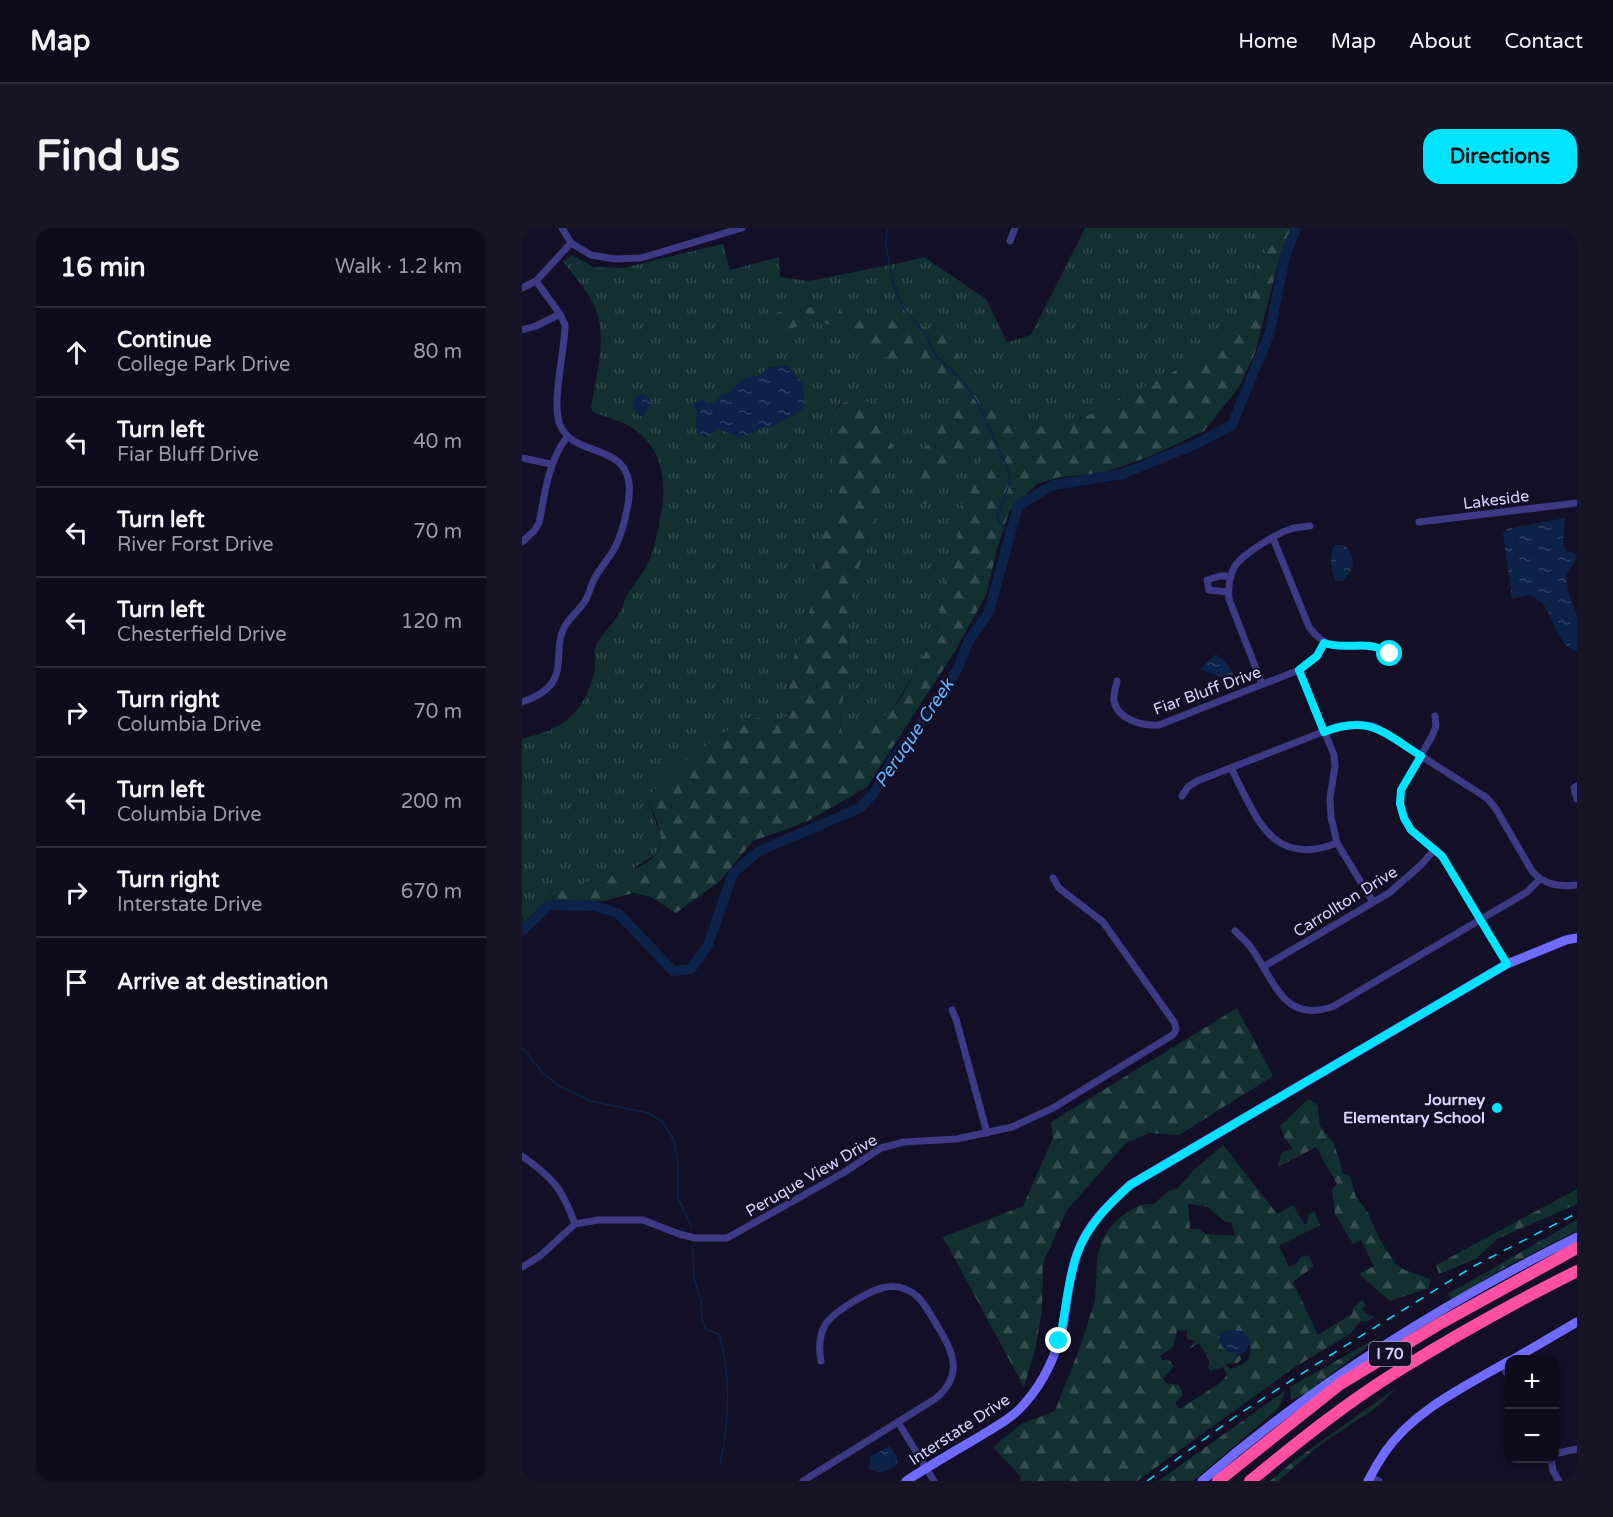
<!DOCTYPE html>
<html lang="en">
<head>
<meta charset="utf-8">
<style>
  body { margin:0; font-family:"Varela Round",sans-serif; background:#171425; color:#f1f3f6 }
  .controls { position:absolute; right:18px; bottom:18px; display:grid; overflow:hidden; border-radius:12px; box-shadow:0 2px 4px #0004 }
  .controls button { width:54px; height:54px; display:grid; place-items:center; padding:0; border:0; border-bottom:2px solid #2e2b3b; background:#0e0b1c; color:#f1f3f6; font:30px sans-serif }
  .stop { position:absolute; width:18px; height:18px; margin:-14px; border:4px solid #00e5ff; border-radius:50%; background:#fff }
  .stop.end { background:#00e5ff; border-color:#fff; box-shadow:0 2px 6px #0008 }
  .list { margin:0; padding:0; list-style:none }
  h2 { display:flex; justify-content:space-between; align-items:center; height:78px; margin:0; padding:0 24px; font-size:26px }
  h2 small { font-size:20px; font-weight:400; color:#9b9ba3 }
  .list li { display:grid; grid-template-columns:39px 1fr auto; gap:18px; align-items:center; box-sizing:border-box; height:90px; padding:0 24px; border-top:2px solid #2e2b3b }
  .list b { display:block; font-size:22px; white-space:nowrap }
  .list p { margin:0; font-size:20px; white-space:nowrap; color:#9b9ba3 }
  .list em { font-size:20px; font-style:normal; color:#9b9ba3 }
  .icon { flex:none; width:33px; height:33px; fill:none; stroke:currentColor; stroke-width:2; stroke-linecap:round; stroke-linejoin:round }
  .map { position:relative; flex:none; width:1055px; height:1253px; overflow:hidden; border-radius:18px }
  header { display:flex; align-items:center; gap:36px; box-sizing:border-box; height:84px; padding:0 30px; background:#0e0b1c; border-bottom:2px solid #2e2b3b }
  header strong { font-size:28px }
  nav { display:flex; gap:33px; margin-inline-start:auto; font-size:21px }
  .intro { display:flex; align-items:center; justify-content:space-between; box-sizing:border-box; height:144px; padding:0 36px }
  h1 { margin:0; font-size:42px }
  .button { padding:15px 27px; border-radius:18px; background:#00e5ff; color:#111; font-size:21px; font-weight:700 }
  main { display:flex; gap:36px; padding:0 36px }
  aside { flex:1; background:#0e0b1c; border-radius:18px; box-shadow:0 2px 4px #0004 }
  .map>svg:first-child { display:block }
  .grass { fill:url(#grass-tufts) }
  .forest { fill:url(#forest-firs); fill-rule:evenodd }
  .water { fill:url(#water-ripples) }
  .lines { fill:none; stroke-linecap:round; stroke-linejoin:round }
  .stream { stroke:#0c2248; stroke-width:1.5 }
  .river { stroke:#0c2248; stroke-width:10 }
  .street { stroke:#3d3a85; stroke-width:7 }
  .secondary { stroke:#6f6bff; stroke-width:9 }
  .highway { stroke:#ff4fa3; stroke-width:12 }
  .rail { stroke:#00e5ff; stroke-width:1.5; stroke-dasharray:9 8; stroke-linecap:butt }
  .route { stroke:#00e5ff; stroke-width:8 }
  .poi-dot { fill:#00e5ff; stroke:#130f26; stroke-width:2 }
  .labels { text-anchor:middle; stroke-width:4.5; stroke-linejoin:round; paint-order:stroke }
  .shield { fill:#130f26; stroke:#9e99be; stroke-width:1.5 }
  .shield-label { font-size:15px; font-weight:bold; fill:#d9d4ff }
  .street-label { font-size:16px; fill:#d9d4ff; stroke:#130f26 }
  .poi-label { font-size:16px; font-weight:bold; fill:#d9d4ff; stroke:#130f26; text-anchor:end }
  .water-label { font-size:18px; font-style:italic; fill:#62b6ff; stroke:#130f26 }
</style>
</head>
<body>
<header>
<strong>Map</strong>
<nav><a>Home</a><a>Map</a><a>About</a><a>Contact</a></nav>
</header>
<div class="intro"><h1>Find us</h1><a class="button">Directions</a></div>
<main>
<aside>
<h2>16 min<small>Walk · 1.2 km</small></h2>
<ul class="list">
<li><svg class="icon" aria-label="ahead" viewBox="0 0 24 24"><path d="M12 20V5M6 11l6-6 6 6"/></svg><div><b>Continue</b><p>College Park Drive</p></div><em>80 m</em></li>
<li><svg class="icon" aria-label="left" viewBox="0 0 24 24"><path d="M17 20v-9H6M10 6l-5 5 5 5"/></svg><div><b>Turn left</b><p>Fiar Bluff Drive</p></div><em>40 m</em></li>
<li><svg class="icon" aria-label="left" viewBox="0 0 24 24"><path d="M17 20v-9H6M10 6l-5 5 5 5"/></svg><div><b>Turn left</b><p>River Forst Drive</p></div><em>70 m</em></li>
<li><svg class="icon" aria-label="left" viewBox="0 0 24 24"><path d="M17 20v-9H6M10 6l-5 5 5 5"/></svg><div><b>Turn left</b><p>Chesterfield Drive</p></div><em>120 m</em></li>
<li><svg class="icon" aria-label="right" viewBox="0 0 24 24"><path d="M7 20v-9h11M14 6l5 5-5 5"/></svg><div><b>Turn right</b><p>Columbia Drive</p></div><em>70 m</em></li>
<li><svg class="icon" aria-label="left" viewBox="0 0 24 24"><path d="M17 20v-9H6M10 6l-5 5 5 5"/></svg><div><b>Turn left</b><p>Columbia Drive</p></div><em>200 m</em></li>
<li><svg class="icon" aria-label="right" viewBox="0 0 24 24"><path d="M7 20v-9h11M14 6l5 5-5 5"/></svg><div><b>Turn right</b><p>Interstate Drive</p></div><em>670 m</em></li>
<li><svg class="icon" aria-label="arrive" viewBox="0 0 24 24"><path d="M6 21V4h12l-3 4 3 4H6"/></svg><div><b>Arrive at destination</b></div></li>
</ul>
</aside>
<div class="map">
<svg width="1055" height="1253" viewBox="0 0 1055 1253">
  <defs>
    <pattern id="grass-tufts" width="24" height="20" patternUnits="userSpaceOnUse" patternTransform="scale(1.5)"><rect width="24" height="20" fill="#12302f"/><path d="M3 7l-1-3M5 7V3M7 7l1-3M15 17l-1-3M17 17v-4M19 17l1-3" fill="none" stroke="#344d4e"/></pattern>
    <pattern id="forest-firs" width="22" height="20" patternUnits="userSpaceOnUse" patternTransform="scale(1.5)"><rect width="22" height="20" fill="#12302f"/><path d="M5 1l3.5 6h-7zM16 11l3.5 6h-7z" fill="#344d4e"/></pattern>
    <pattern id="water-ripples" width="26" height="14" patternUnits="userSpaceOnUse" patternTransform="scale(1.5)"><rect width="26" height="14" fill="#0c2248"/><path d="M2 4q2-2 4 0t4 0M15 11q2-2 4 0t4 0" fill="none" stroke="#2f4163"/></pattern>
  </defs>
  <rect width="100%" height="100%" fill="#130f26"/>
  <path class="grass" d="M 563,0 L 758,0 L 735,38 L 726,81 L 702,116 L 609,167 L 552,194 L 490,202 L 440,274 L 435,313 L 422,356 L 414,406 L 399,435 L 368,485 L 323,509 L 319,502 L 318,483 L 327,445 L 326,391 L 331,362 L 371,218 L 353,180 L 339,168 L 319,175 L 310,187 L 310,288 L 297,313 L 291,372 L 267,443 L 266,466 L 269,483 L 259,493 L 230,489 L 212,498 L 150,543 L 125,570 L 139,609 L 138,619 L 133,627 L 104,645 L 30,662 L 0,691 L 0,510 C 39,504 63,484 72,445 C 74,436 71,426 74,417 C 78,408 92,396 98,384 C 101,379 102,372 105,367 C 111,357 120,348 125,337 C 131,326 133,314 136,302 C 144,265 147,227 113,202 C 100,192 85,190 71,184 L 69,180 C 74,147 87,106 71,75 C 63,60 51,47 41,33 L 50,27 L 71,39 L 100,40 L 201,16 L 208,42 L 257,29 L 258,49 L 286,53 L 378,35 L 402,29 L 464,71 L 485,114 L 509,107 Z"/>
  <g class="forest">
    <path d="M 758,0 L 769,0 L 758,28 L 733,125 L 717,159 L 682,203 L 629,228 L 578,246 L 537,249 L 515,256 L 487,284 L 475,321 L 464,367 L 433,423 L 345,559 L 284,594 L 231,613 L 198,653 L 154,685 L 129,669 L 112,665 L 81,673 L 43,675 L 27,672 L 0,699 C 0,689 4,686 11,680 C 17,674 24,665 32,662 C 57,652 129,648 138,619 C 142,604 130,583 125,570 L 150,543 L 212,498 L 230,489 L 259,493 L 269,483 L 266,466 L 267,443 L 291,372 L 297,313 L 310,288 L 310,187 L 320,175 L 339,168 L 353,180 L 371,218 L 331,362 L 326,391 L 327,445 L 318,483 L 319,502 L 323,509 L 368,485 L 381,466 L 414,406 L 422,356 L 435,313 L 440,274 L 454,239 L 466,224 L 461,210 L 451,207 L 448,209 L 436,239 L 402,276 L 392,271 L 391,257 L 400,226 L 423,188 L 431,164 L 422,149 L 401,135 L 363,129 L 329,107 L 297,92 L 257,104 L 244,98 L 245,89 L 265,81 L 308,78 L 329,89 L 380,92 L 423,106 L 444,140 L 471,167 L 490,202 L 552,194 L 609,167 L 702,116 L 726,81 L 735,38 Z"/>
    <path d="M 715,780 L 751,848 L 657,907 L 627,905 L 604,915 L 545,982 L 521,1035 L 520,1082 L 514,1118 L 502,1159 L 421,1009 L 501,978 L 531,910 L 529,894 Z"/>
    <path d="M 786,871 L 795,876 L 798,898 L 811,914 L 819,936 L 820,945 L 828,948 L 834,969 L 845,983 L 857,1010 L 874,1037 L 883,1042 L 908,1051 L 907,1060 L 868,1073 L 837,1046 L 852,1038 L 839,1012 L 831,1016 L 813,986 L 810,961 L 815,956 L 794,919 L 756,939 L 759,925 L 771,921 L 762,909 L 758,898 Z"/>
    <path d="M 701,917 L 755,986 L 771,977 L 783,997 L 786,994 L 786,987 L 792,983 L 798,997 L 757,1018 L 767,1039 L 774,1036 L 779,1029 L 786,1027 L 792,1038 L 771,1054 L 796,1107 L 830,1086 L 831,1080 L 840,1072 L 844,1077 L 840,1082 L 848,1088 L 853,1088 L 844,1094 L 839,1093 L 828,1106 L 773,1139 L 615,1253 L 498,1253 L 499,1249 L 471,1219 L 499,1196 L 533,1183 C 544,1153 558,1123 567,1091 C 569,1084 573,1076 573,1069 C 577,1035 569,1014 599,989 C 610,980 619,975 632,976 L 647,962 L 655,961 L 673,941 ZM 666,976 L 686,979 L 703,994 L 709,994 L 713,1008 C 699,1005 687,1010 676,1001 L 668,1001 ZM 655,1102 L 665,1103 L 665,1111 L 674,1113 L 667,1121 L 677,1115 L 688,1134 L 686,1139 L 688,1143 L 701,1139 L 705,1147 L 698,1155 L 658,1181 L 653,1175 L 661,1167 L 657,1157 L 644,1155 L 641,1151 L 652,1138 L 646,1131 L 640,1132 L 638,1128 L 651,1119 ZM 721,1103 C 731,1121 735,1134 709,1141 L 703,1136 L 716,1135 L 719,1131 L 718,1128 L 715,1128 L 712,1125 Z"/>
    <path d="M 1055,961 L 1055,976 L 975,1011 L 954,1031 L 917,1046 L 914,1037 Z"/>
    <path d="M 1055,992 L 1055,1003 L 987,1037 L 930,1072 L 926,1066 Z"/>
    <path d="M 862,1106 L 783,1166 L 769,1172 L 768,1159 Z"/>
    <path d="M 875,1159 L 855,1179 L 798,1217 L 756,1253 L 748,1253 L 773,1232 Z"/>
    <path d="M 764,1162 L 756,1181 L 671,1253 L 636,1253 Z"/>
  </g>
  <g class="water">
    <path d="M 254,138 L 266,138 L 281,156 L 283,174 L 280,182 L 250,199 L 244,198 L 225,207 L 216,209 L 197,201 L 184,210 L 175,205 L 173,196 L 175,183 L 171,179 L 172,174 L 181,172 L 186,176 L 193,174 L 200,166 C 212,166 212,156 221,151 C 226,148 232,148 237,148 L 245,140 Z"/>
    <path d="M 122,166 L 130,174 L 120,189 L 115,186 L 110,174 L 114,168 Z"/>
    <path d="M 1043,290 L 1041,315 L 1044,323 L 1052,325 L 1055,329 L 1044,348 L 1046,363 L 1055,388 L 1055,423 C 1037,421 1031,387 1020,375 C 1017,372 1011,369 1008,367 L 990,371 L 981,305 L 984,301 Z"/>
    <path d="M 814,317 L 822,317 C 835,328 833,341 821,353 L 813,353 L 809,337 L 810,321 Z"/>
    <path d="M 694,426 C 702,434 716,442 709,453 L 678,441 Z"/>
    <path d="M 707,1102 L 721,1103 L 728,1113 L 724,1123 L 720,1125 L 718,1128 C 708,1127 699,1120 695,1109 L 698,1105 Z"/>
    <path d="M 367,1218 L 375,1228 L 375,1236 C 368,1243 356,1246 347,1241 L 348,1229 Z"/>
  </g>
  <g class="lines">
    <g class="stream">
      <path d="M 365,0 L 364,16 L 371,56 L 382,81 L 403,105 L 414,128 L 441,153 L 455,174 L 487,243 L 488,254 L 475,290 L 488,311"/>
      <path d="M 0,819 L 20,844 L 37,858 L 69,873 L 126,885 L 141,894 L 152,913 L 156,937 L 156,970 L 170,1000"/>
      <path d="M 171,1019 L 172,1050 L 179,1073 L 180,1093 L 184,1101 L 197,1106 C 210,1149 207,1194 198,1237"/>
    </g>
    <path class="river" d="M 0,703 L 27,677 L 72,678 L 96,685 L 151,743 L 169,741 L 186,717 L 211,645 L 237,623 L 338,580 L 352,565 L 371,531 L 417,472 L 436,440 L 446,414 L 467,384 L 496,278 L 531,257 L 600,246 L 674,216 L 710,197 L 747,107 L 763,29 L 774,0"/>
    <g class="street">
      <path d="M 40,0 L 49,15 L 69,27 L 93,31 L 119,30 L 220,0"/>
      <path d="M 488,13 L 493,0"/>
      <path d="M 0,60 L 14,53 L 49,15"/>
      <path d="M 0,102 L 14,98 L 38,86"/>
      <path d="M 0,230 L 29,236"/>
      <path d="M 897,294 L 1055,275"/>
      <path d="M 751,310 L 787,399 C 814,436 838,405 868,426"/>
      <path d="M 0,314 L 12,303 L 17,295 C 23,265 26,234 45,209"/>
      <path d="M 706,364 L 687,362 L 685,352 L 698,348 L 709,348"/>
      <path d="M 777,442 L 812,527 L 813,538 L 808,570 L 809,589 L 815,615 L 851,674"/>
      <path d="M 595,453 C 594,459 591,467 592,473 C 596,492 621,498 637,497 L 777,442 L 795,428 L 802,415"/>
      <path d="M 740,456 L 707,371 C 706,359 707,348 713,338 C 721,326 755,305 769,301 C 774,299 781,299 788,298"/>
      <path d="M 0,474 C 12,470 23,465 30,455 C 41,439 33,419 41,402 C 46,390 57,383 63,373 C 68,365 69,355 74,348 C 81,336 91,326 96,313 C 102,298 109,270 107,255 C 102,215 51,229 38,197 C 29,175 43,123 43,97 L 38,86 L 14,53"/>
      <path d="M 913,488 L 914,498 L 910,508 L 879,562 L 878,576 L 882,590 L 889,602 L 920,629 L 985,736"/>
      <path d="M 709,540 C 734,588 749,641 815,615"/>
      <path d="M 1055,558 L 1052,560 L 1055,571"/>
      <path d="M 660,568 L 666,559 L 675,553 L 816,498 L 836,496 L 852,498 L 965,570 L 974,581 L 1010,643 C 1022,657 1037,659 1055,657"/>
      <path d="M 713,703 C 718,708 723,712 727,717 C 752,749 760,798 812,778 L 1005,664 L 1017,652"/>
      <path d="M 741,739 L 867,665 L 899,637 L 913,621"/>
      <path d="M 430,782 L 434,791 L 465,905"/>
      <path d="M 0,928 C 31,950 40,960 53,996"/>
      <path d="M 0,1039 L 18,1028 L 53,996 L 76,992 L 121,992 L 157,1006 L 173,1010 L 205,1010 L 321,945 L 359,920 L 382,914 L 435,911 L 490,899 L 531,880 L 649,808 C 655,803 655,801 652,794 L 581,694 L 537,660 L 531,650"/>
      <path d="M 980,1137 L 987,1149"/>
      <path d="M 376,1194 L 412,1253"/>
      <path d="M 1032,1226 L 1055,1221"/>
      <path d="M 1029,1230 L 1031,1243 L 1037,1253"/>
      <path d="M 848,1249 L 857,1253"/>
      <path d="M 281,1253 L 413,1171 C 444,1146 430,1122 413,1094 C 405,1081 398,1066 383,1061 C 376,1058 368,1058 360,1060 C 345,1064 311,1084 303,1097 C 297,1108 297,1122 299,1133"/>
    </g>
    <g class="secondary">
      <path d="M 990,1132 L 1055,1094"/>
      <path d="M 384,1253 C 407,1238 431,1224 455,1210 C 471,1200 491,1190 503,1175 C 522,1154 535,1125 541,1098 C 545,1074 547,1048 555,1026 C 565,997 586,977 608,957 L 985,736 L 1044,712 L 1055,710"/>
      <path d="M 680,1253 C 793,1155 921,1075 1055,1009"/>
      <path d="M 846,1253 C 851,1243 857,1233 863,1224 C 892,1182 944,1158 987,1133"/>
    </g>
    <g class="highway">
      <path d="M 696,1253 L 818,1156 L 917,1096 L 1055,1020"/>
      <path d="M 728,1253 C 776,1214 825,1174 879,1141 C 936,1106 995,1073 1055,1043"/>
    </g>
    <path class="rail" d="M 625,1253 L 714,1188 L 818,1121 L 952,1038 L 1055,985"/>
  </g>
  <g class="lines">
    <path class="route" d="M 537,1113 C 544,1085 545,1054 555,1026 C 565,998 586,977 608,957 L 985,736 L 920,628 L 889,602 L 882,590 L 878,576 L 879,562 L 899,528 C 862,505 847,486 802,504 L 777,442 L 795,428 L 802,415 C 828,423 846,410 868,426"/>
  </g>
  <circle class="poi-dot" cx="975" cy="880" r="6"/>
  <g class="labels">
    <rect class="shield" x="847" y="1114" width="42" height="24" rx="4.5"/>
    <g class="shield-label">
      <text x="868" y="1131">I 70</text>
    </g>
    <g class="street-label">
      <text transform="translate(974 271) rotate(-7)" y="6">Lakeside</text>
      <text transform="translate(685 462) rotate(-20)" y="6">Fiar Bluff Drive</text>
      <text transform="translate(823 673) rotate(-32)" y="6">Carrollton Drive</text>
      <text transform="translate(289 947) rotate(-30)" y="6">Peruque View Drive</text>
      <text transform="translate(437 1201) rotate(-33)" y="6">Interstate Drive</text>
    </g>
    <g class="poi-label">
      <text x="963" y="877">Journey<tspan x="963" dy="18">Elementary School</tspan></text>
    </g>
    <g class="water-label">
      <text transform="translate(392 505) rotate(-56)" y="6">Peruque Creek</text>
    </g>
  </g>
</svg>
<div class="controls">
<button>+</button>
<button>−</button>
</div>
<div class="stop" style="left:868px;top:426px"></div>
<div class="stop end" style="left:537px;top:1113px"></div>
</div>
</main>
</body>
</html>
